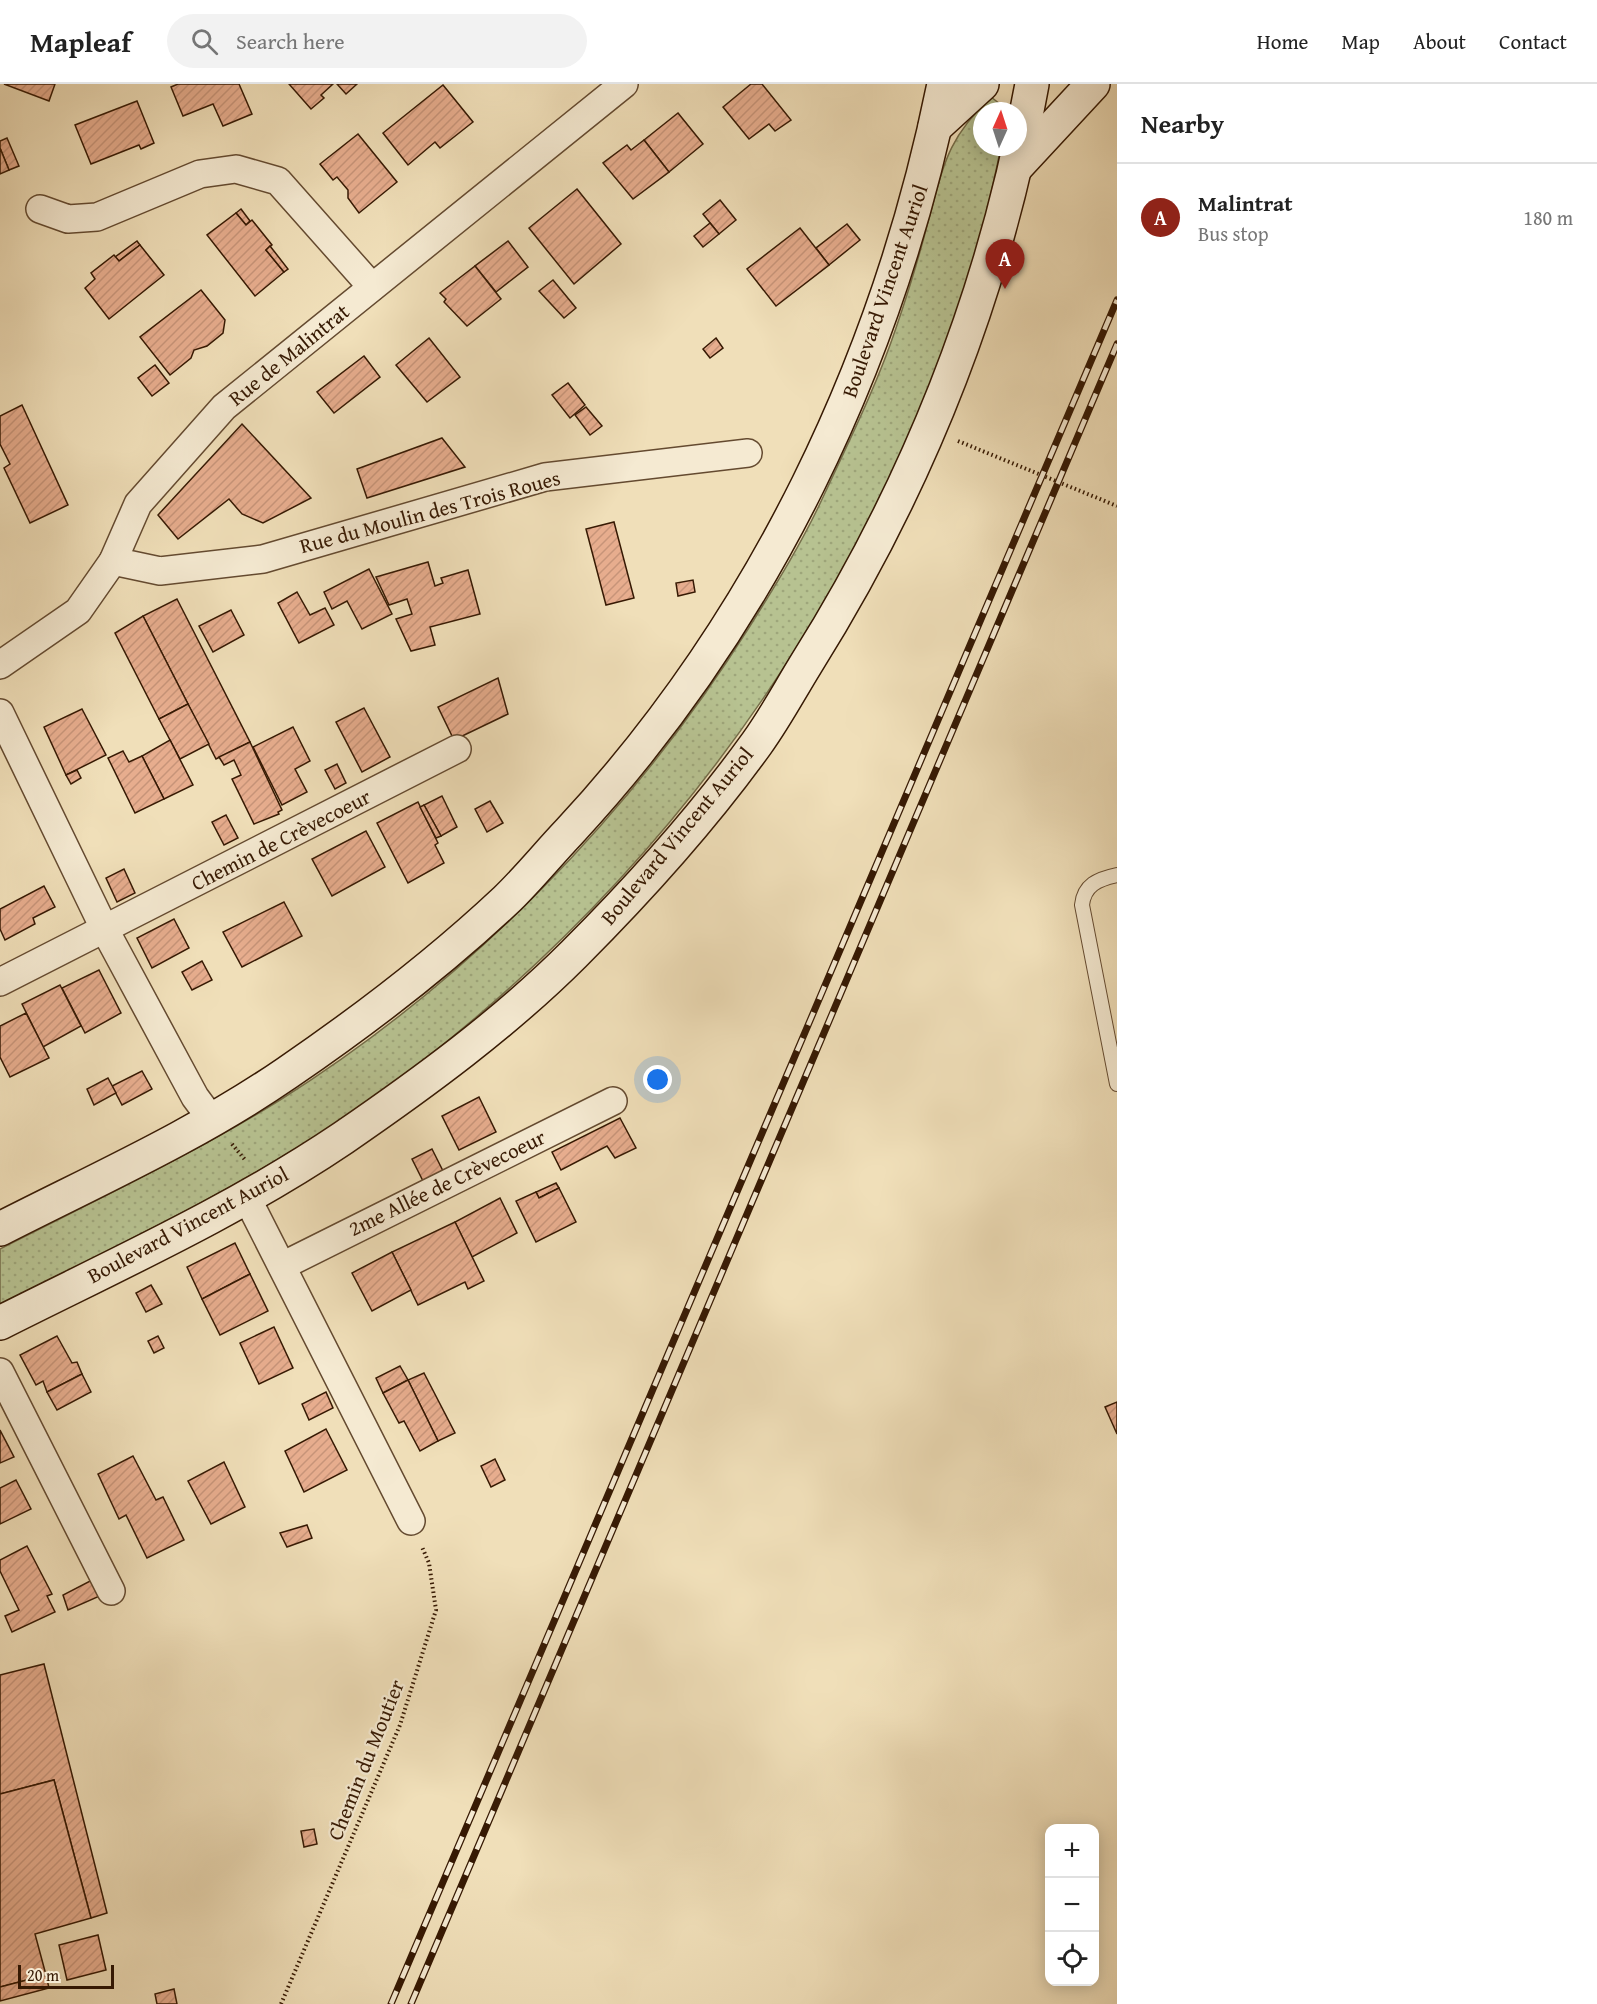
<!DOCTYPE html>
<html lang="en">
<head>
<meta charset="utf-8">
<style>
  body { margin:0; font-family:"Gentium Book Plus",serif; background:#f2f2f2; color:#222 }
  .controls { position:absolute; right:18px; bottom:18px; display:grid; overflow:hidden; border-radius:12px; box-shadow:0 3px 15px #0003 }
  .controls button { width:54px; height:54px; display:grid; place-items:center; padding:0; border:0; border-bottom:2px solid #e0e0e0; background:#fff; color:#222; font:30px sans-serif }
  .compass { position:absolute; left:973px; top:18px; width:54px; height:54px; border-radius:50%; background:#fff; box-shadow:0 3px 15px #0003; rotate:3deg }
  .scale { position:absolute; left:18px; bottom:15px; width:96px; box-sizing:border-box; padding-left:6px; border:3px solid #361903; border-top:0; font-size:16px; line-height:21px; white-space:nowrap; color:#361903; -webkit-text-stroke:4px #f5ead2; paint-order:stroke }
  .you { position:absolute; left:658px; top:996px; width:21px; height:21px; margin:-15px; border:4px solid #fff; border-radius:50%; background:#1a73e8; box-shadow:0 0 0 9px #1a73e833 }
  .badge { display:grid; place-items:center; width:39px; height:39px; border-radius:50%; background:#8f2418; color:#fff; font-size:20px; font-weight:700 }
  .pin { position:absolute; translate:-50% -50px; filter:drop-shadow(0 2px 3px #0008) }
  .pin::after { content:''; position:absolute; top:32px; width:21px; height:18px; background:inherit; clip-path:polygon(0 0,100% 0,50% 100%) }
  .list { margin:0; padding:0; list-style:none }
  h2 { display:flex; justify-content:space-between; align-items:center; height:78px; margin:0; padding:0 24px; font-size:26px }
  h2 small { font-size:20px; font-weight:400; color:#767676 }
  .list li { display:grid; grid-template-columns:39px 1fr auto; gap:18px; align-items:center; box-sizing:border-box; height:108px; padding:0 24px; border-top:2px solid #e0e0e0 }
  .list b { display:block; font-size:22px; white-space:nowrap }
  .list p { margin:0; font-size:20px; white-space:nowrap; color:#767676 }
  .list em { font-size:20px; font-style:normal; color:#767676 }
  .icon { flex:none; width:33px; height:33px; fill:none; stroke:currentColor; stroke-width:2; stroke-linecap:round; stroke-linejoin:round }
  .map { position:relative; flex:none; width:1117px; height:1920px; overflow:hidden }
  header { display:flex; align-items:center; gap:36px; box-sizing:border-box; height:84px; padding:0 30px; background:#fff; border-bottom:2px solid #e0e0e0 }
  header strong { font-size:28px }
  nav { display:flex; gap:33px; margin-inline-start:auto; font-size:21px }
  .search { width:420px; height:54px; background:#f2f2f2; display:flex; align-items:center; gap:15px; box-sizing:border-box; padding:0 21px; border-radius:33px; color:#767676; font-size:22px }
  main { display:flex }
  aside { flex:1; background:#fff }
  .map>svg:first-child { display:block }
  .grass { fill:url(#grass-dots); stroke:#766e4a; stroke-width:1.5 }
  .building { fill:url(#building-hatch); stroke:#361903; stroke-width:1.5 }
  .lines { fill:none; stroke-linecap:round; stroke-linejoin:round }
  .lane-casing { stroke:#644a30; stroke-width:16 }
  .street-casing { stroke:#644a30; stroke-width:30 }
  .secondary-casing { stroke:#361903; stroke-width:36 }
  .path { stroke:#361903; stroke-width:4; stroke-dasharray:1.5 3; stroke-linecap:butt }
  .lane { stroke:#f5ead2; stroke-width:14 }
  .street { stroke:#f5ead2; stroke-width:27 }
  .secondary { stroke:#f5ead2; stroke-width:33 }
  .rail-casing { stroke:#361903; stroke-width:7 }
  .rail { stroke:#f5ead2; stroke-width:4.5; stroke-dasharray:14; stroke-linecap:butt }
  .labels { text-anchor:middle; stroke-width:4.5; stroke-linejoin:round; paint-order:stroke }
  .street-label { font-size:21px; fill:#361903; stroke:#f5ead2 }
</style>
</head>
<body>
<header>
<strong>Mapleaf</strong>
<div class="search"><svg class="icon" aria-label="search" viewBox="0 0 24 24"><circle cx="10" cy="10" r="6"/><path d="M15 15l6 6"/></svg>Search here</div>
<nav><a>Home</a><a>Map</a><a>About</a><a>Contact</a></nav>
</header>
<main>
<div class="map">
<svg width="1117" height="1920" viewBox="0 0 1117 1920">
  <defs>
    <pattern id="grass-dots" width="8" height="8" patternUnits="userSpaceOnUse" patternTransform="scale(1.5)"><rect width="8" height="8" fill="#b7c291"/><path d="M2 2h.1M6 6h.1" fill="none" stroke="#9ea67b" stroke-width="1.8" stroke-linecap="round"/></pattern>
    <pattern id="building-hatch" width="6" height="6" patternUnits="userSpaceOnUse" patternTransform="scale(1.5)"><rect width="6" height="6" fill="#e7ad8e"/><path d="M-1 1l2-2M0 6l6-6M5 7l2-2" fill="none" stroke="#c79479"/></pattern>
  </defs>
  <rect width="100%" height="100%" fill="#f0dfb9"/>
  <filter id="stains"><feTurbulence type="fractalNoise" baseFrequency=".00333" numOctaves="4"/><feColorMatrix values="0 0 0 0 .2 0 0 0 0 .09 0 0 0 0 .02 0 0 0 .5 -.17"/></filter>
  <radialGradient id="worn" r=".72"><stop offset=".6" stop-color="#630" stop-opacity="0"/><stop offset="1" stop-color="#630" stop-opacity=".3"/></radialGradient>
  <path class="grass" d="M 991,13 L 1009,27 L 982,27 L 982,63 L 1001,63 C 995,91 989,121 981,149 C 886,482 690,770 416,982 C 289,1081 144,1149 0,1220 L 0,1165 C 94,1117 190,1072 280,1016 C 469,897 631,731 750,542 C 777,499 803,457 824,411 C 849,357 877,301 896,244 C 908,209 919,173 928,138 C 944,81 946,56 991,13 Z"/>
  <g class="building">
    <path d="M 4,0 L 55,0 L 49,17 Z"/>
    <path d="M 178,0 L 239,0 L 252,30 L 223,42 L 213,20 L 183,32 L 171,3 Z"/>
    <path d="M 289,0 L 333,0 L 321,11 L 324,14 L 311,25 Z"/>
    <path d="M 337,0 L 357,0 L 346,10 Z"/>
    <path d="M 751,0 L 762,0 L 791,36 L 775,47 L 769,40 L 749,55 L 723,23 Z"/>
    <path d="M 443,1 L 473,38 L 440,64 L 435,58 L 408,81 L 383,49 Z"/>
    <path d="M 137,17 L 154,59 L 141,65 L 139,61 L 91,80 L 75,41 Z"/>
    <path d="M 678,29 L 703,60 L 669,88 L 644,56 Z"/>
    <path d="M 358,50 L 397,98 L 359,129 L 348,114 L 348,106 L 337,93 L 333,96 L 320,80 Z"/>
    <path d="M 7,54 L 19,82 L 9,86 L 0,64 L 0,57 Z"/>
    <path d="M 644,56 L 669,88 L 633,115 L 603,79 L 627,61 L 631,66 Z"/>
    <path d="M 0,64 L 9,86 L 0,90 Z"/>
    <path d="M 577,105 L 621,160 L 574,200 L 529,144 Z"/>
    <path d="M 720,116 L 736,136 L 719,150 L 703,130 Z"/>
    <path d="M 241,125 L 250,137 L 246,141 L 236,129 Z"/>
    <path d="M 236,129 L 246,141 L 252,136 L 272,161 L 266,166 L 284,188 L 255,212 L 207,151 Z"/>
    <path d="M 710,139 L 719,150 L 703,163 L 694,152 Z"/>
    <path d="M 847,140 L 860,156 L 829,181 L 816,164 Z"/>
    <path d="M 800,144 L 829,181 L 776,222 L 747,185 Z"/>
    <path d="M 137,157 L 140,161 L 119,177 L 115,173 Z"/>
    <path d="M 508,157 L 528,183 L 496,208 L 475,182 Z"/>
    <path d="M 140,161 L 164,191 L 109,235 L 85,204 L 95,195 L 91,189 L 114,171 L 119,177 Z"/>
    <path d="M 270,162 L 288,185 L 284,188 L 266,166 Z"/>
    <path d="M 475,182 L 501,215 L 467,242 L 444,218 L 446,215 L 440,209 Z"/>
    <path d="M 553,196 L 576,224 L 564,234 L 539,207 Z"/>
    <path d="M 201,206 L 225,236 L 223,249 L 207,262 L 194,266 L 191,274 L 170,291 L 140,253 Z"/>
    <path d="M 429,254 L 460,293 L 427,318 L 396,281 Z"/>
    <path d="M 716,254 L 723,264 L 710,274 L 703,265 Z"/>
    <path d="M 364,272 L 380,293 L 334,329 L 317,308 Z"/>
    <path d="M 155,281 L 169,299 L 152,312 L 138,294 Z"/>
    <path d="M 568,299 L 585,321 L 570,334 L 552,311 Z"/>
    <path d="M 22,321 L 68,421 L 30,439 L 4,384 L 10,380 L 0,360 L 0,332 Z"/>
    <path d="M 586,323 L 602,342 L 590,351 L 575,331 Z"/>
    <path d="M 242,340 L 311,414 L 263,439 L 242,430 L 229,415 L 178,455 L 158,431 Z"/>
    <path d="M 442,354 L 465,383 L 367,414 L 357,385 Z"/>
    <path d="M 614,438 L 634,514 L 606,521 L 586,445 Z"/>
    <path d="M 428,478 L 435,502 L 443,499 L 441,494 L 468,486 L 480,530 L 430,543 L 435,561 L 411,567 L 396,535 L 412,530 L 407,515 L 389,521 L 376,493 Z"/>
    <path d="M 369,485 L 392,530 L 362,545 L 347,517 L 332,525 L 324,508 Z"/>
    <path d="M 693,496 L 695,508 L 678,512 L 676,499 Z"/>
    <path d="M 297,508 L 310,531 L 325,524 L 334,541 L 299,559 L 278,519 Z"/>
    <path d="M 177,515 L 250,658 L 216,675 L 143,532 Z"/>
    <path d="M 231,526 L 244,551 L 213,568 L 199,542 Z"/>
    <path d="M 143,532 L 188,620 L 159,635 L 115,549 Z"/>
    <path d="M 498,594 L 508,630 L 454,656 L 438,623 Z"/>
    <path d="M 188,620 L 209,660 L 180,675 L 159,635 Z"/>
    <path d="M 364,624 L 390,673 L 362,688 L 336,638 Z"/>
    <path d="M 82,625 L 106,671 L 66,691 L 44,643 Z"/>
    <path d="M 293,643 L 310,677 L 295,685 L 307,708 L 282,721 L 253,663 Z"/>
    <path d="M 170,656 L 193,701 L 164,715 L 142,672 Z"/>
    <path d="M 250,658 L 282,726 L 278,728 L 279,730 L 254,740 L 232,695 L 241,691 L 234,676 L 224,681 L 219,673 Z"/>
    <path d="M 123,667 L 129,678 L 142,672 L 164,715 L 135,729 L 108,674 Z"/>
    <path d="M 337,680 L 346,699 L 335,705 L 325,686 Z"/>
    <path d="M 77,686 L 81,694 L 71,700 L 66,691 Z"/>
    <path d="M 442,712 L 457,743 L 441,752 L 424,721 Z"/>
    <path d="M 490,717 L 503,739 L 487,748 L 475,725 Z"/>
    <path d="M 418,718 L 438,759 L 435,761 L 444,779 L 408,799 L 377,739 Z"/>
    <path d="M 424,721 L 441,752 L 436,754 L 420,723 Z"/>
    <path d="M 226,731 L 238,754 L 224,761 L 212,738 Z"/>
    <path d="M 366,747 L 385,783 L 332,812 L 312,775 Z"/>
    <path d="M 124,785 L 135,809 L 117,818 L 106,794 Z"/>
    <path d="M 44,802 L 55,823 L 33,834 L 35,840 L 5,856 L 0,845 L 0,825 Z"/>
    <path d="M 284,818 L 302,852 L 242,883 L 223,848 Z"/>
    <path d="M 174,835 L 189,864 L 152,884 L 137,854 Z"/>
    <path d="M 202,877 L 212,896 L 192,906 L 182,888 Z"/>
    <path d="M 99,886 L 121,929 L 85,949 L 62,904 Z"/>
    <path d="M 60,901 L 81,942 L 43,963 L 22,920 Z"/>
    <path d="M 26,929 L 49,974 L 10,993 L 0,973 L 0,942 Z"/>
    <path d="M 142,987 L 152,1005 L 122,1021 L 112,1002 Z"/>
    <path d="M 108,994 L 116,1009 L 94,1021 L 87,1005 Z"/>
    <path d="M 479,1013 L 496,1048 L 459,1066 L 442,1032 Z"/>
    <path d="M 620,1034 L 636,1064 L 615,1074 L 607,1062 L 561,1086 L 552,1068 Z"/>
    <path d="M 432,1065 L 444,1089 L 424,1099 L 412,1075 Z"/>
    <path d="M 556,1099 L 559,1104 L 539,1114 L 536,1108 Z"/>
    <path d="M 559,1104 L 576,1138 L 536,1158 L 516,1117 L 536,1108 L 539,1114 Z"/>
    <path d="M 500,1114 L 517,1149 L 472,1173 L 455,1138 Z"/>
    <path d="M 455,1138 L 484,1197 L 468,1205 L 465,1198 L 418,1221 L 392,1168 Z"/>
    <path d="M 235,1159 L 250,1190 L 202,1215 L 187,1183 Z"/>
    <path d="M 392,1168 L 411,1206 L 372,1227 L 352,1189 Z"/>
    <path d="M 250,1190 L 268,1227 L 220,1251 L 202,1215 Z"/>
    <path d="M 151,1201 L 162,1220 L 146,1228 L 136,1209 Z"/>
    <path d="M 274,1243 L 293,1284 L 259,1300 L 240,1259 Z"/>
    <path d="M 57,1252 L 72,1279 L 77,1278 L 82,1290 L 47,1308 L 43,1297 L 36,1301 L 20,1271 Z"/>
    <path d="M 158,1252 L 164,1264 L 154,1269 L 148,1257 Z"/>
    <path d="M 400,1282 L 408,1296 L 383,1309 L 376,1294 Z"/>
    <path d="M 424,1289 L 455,1349 L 438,1357 L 408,1296 Z"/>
    <path d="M 82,1290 L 91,1308 L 57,1326 L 47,1308 Z"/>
    <path d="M 408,1296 L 438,1357 L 420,1367 L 404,1337 L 399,1339 L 383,1309 Z"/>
    <path d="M 326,1308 L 333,1324 L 309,1336 L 302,1320 Z"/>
    <path d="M 1117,1318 L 1117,1350 L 1105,1323 Z"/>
    <path d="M 326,1345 L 347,1386 L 304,1408 L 285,1367 Z"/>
    <path d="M 0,1346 L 14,1373 L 0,1379 Z"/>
    <path d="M 133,1372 L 156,1416 L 163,1413 L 184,1456 L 147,1474 L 126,1431 L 119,1435 L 98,1390 Z"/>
    <path d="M 495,1375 L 505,1396 L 491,1403 L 481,1382 Z"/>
    <path d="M 224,1378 L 245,1423 L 211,1440 L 188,1397 Z"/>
    <path d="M 16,1396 L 31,1425 L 0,1440 L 0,1404 Z"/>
    <path d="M 307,1441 L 312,1454 L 287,1463 L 280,1449 Z"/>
    <path d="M 27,1462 L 52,1510 L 47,1512 L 55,1528 L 12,1548 L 5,1532 L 19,1526 L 0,1487 L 0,1476 Z"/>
    <path d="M 94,1495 L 102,1511 L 68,1526 L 63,1511 Z"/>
    <path d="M 44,1580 L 107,1829 L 91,1834 L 54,1696 L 0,1710 L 0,1591 Z"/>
    <path d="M 54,1696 L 91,1834 L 35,1850 L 46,1891 L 0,1903 L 0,1710 Z"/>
    <path d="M 314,1745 L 317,1760 L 304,1763 L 301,1747 Z"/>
    <path d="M 98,1851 L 106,1886 L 67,1896 L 59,1861 Z"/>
    <path d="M 46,1891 L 49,1904 L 0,1917 L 0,1903 Z"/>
    <path d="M 174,1905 L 177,1920 L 157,1920 L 155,1910 Z"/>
  </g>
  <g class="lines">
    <defs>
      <path id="lane" d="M 1117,791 C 1098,795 1084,801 1082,821 L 1117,1000"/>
      <g id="street">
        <path d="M 40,125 L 68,135 L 97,133 L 200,90 L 236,85 L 278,97 L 372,203"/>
        <path d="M 113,477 L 160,487 L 263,475 L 545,393 L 748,369"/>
        <path d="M 0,581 L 78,527 L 113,477 L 138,420 L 224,323 L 624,0"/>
        <path d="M 0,629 L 105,846 L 195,1013 L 212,1036"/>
        <path d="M 0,898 L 457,665"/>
        <path d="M 247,1114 L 411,1437"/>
        <path d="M 282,1182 L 613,1017"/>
        <path d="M 0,1288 L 111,1507"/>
      </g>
      <g id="secondary">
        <path d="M 935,43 L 982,0"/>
        <path d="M 1016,83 L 1093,0"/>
        <path d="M 0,1145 C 96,1096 197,1051 287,989 C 363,937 438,880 506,816 C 528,795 548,770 569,748 C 763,539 888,278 944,0"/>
        <path d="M 0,1239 C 115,1181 235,1127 343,1054 C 423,999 505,939 574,870 C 639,805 703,734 757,659 C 775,634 790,606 806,580 C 918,402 995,207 1032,0"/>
      </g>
    </defs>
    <use href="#lane" class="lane-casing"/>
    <use href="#street" class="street-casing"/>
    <use href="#secondary" class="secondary-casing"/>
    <g class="path">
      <path d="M 958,357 L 1117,422"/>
      <path d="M 232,1060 L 246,1077"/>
      <path d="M 281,1920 L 400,1641 L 436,1526 L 429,1479 L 422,1463"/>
    </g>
    <use href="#lane" class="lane"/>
    <use href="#street" class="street"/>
    <use href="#secondary" class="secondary"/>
    <defs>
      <g id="rail">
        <path d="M 391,1920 L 1117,216"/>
        <path d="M 411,1920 L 1117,260"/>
      </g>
    </defs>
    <use href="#rail" class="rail-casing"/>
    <use href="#rail" class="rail"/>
  </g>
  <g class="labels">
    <g class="street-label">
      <text transform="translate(885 207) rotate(-71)" y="7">Boulevard Vincent Auriol</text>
      <text transform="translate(289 271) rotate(-39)" y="7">Rue de Malintrat</text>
      <text transform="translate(430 428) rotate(-15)" y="7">Rue du Moulin des Trois Roues</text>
      <text transform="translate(677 752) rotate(-50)" y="7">Boulevard Vincent Auriol</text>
      <text transform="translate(281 756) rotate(-27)" y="7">Chemin de Crèvecoeur</text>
      <text transform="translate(447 1099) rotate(-26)" y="7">2me Allée de Crèvecoeur</text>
      <text transform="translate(188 1141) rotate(-28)" y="7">Boulevard Vincent Auriol</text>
      <text transform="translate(366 1676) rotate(-68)" y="7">Chemin du Moutier</text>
    </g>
  </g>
  <rect width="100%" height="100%" filter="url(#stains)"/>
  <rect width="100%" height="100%" fill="url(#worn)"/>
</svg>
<div class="controls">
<button>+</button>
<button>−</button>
<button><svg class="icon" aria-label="locate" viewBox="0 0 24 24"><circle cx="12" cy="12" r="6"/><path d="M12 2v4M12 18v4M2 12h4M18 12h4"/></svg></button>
</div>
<svg class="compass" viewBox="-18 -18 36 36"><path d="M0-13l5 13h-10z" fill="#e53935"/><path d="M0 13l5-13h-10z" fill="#767676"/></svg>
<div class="scale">20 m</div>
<div class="you"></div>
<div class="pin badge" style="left:1005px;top:205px">A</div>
</div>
<aside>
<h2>Nearby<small></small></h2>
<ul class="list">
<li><span class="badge">A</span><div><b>Malintrat</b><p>Bus stop</p></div><em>180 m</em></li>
</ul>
</aside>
</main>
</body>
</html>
